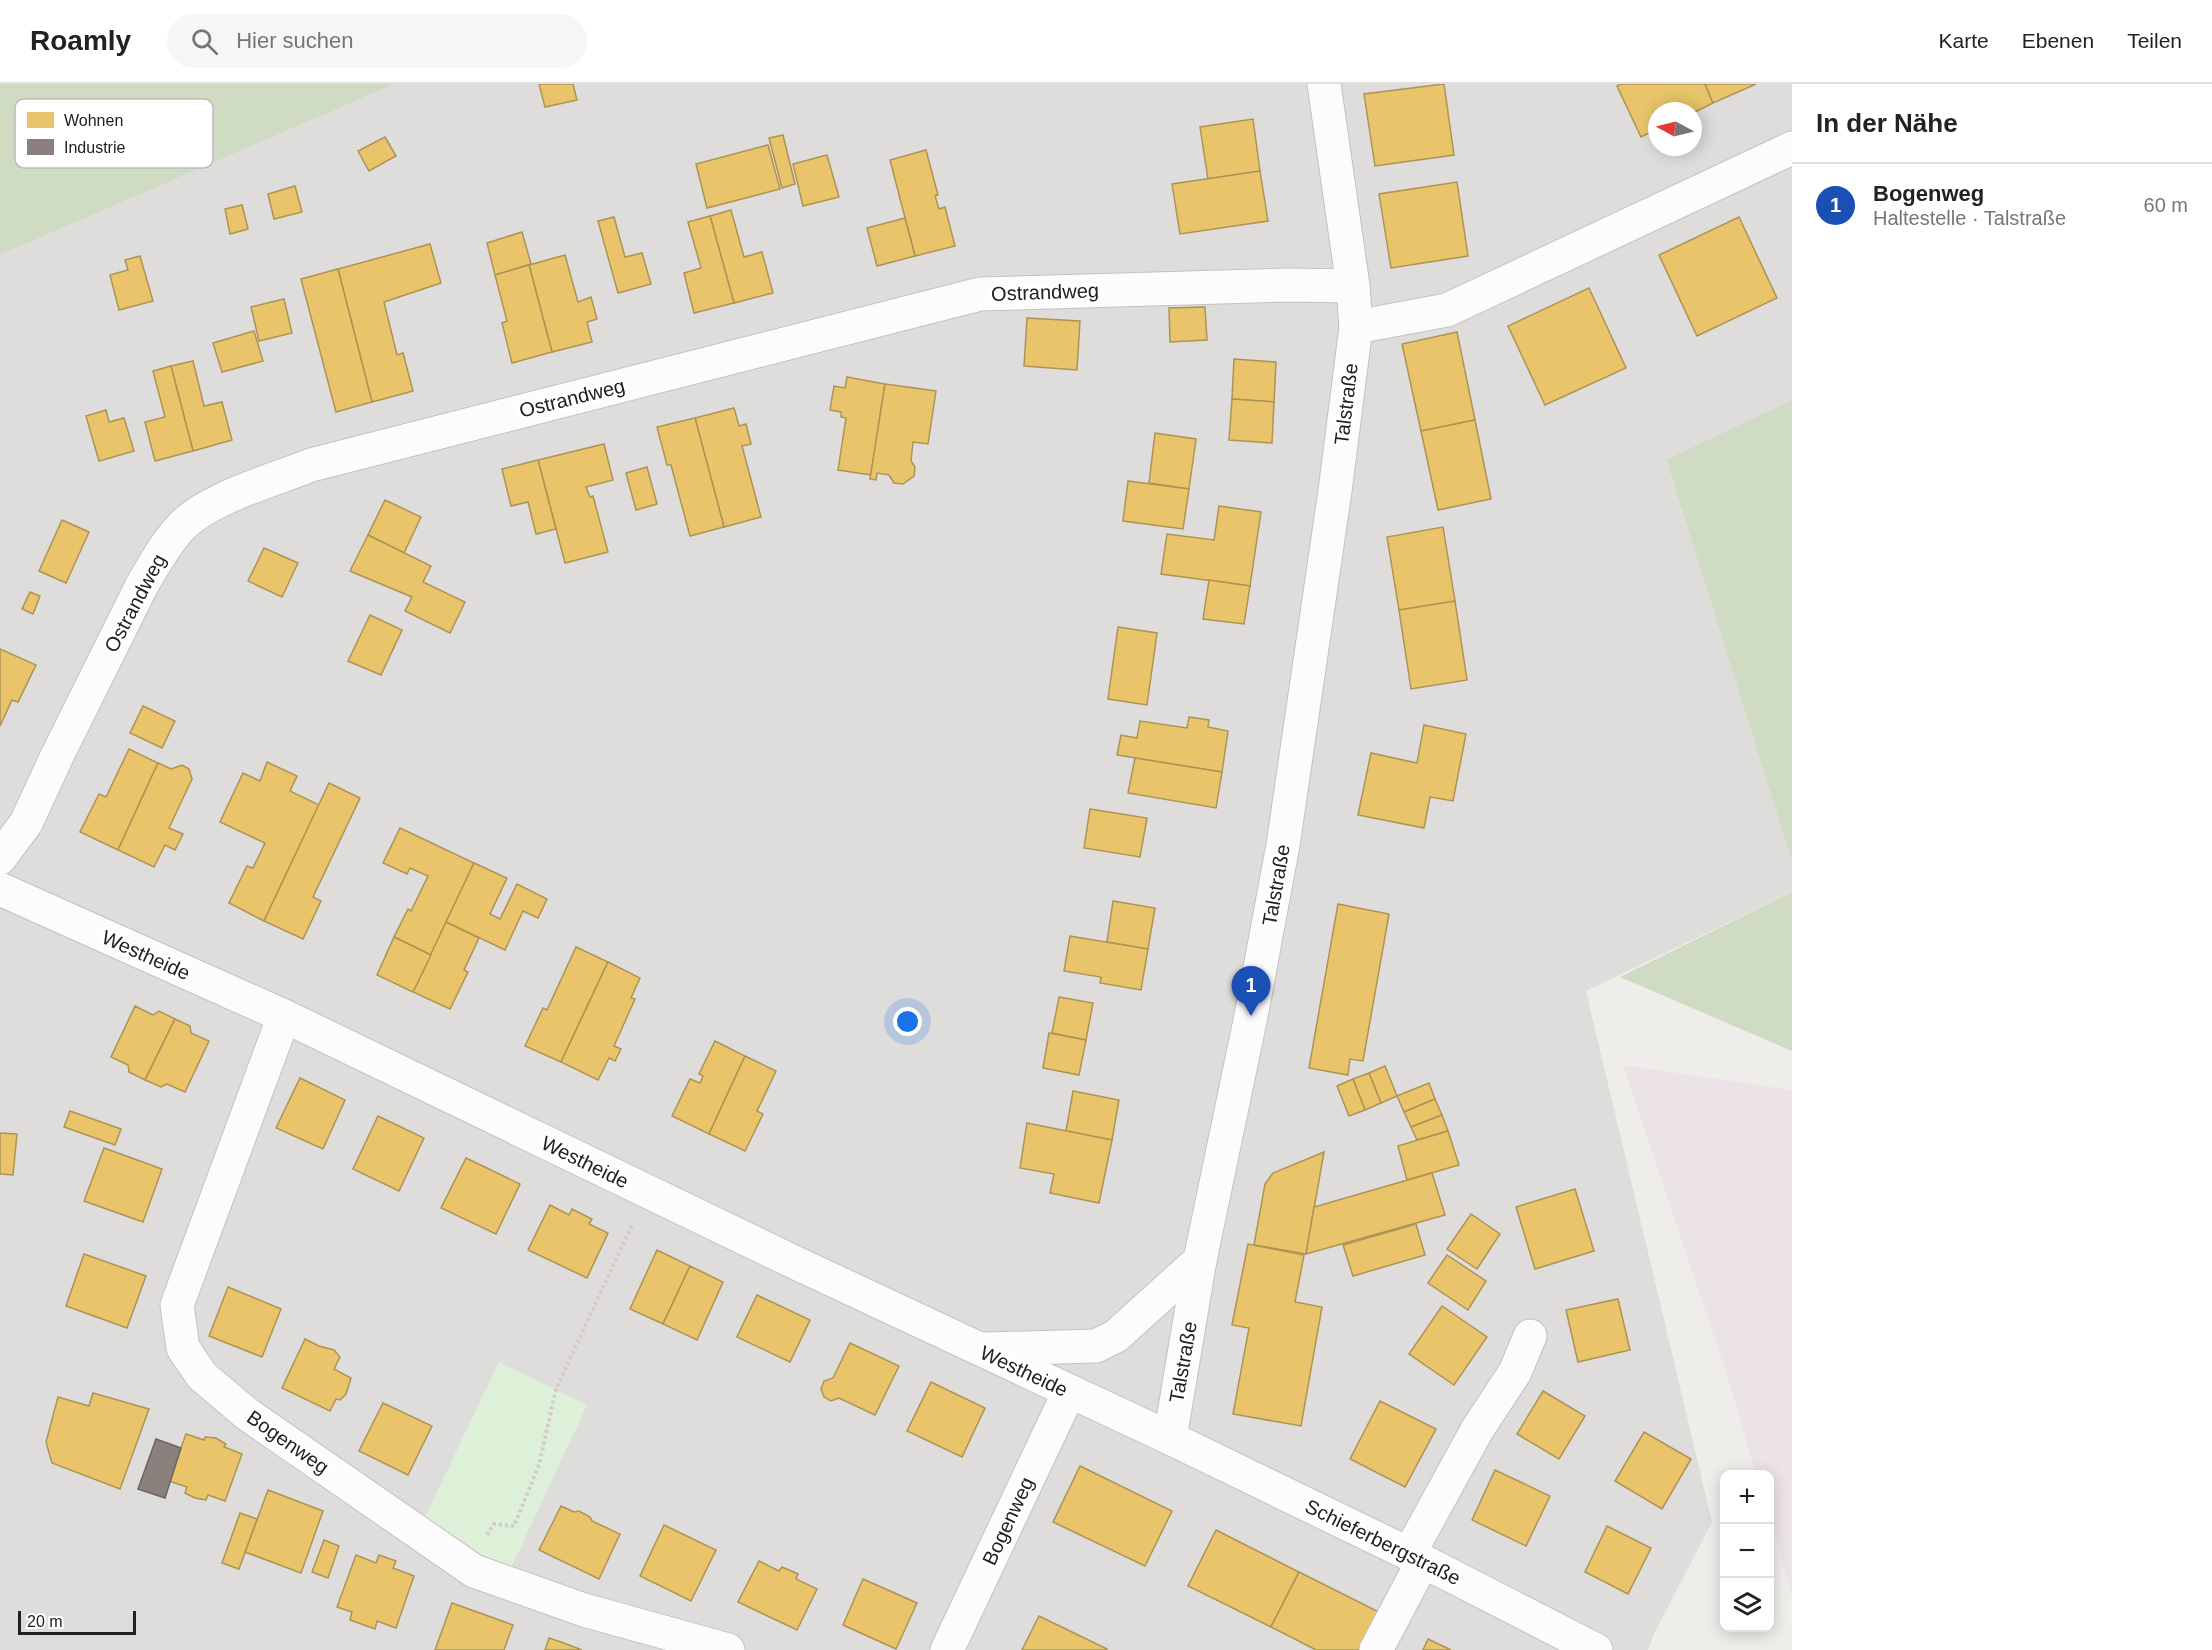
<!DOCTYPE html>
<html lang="de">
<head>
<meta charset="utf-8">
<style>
  body { margin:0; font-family:Helvetica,sans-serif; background:#f6f6f6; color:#222 }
  .controls { position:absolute; right:18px; bottom:18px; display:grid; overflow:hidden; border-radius:12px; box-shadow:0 3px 15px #0003 }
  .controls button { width:54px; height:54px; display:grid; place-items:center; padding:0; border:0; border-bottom:2px solid #e0e0e0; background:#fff; color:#222; font:30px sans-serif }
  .compass { position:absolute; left:1648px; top:18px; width:54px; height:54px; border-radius:50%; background:#fff; box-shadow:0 3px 15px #0003; rotate:277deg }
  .scale { position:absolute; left:18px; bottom:15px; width:118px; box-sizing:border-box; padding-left:6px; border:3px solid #212121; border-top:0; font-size:16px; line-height:21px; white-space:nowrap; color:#212121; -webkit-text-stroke:4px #fff; paint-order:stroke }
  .you { position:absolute; left:908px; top:938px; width:21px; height:21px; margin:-15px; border:4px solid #fff; border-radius:50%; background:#1a73e8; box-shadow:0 0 0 9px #1a73e833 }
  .badge { display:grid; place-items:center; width:39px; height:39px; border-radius:50%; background:#696867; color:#fff; font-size:20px; font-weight:700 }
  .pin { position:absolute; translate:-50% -50px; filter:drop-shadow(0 2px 3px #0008) }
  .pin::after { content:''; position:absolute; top:32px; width:21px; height:18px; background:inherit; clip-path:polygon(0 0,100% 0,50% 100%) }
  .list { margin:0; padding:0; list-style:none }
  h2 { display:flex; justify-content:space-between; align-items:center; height:78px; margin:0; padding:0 24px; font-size:26px }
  h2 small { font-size:20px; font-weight:400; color:#767676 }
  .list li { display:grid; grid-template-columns:39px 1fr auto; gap:18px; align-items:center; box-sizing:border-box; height:84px; padding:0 24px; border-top:2px solid #e0e0e0 }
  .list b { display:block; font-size:22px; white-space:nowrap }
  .list p { margin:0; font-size:20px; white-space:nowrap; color:#767676 }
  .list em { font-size:20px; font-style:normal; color:#767676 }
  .icon { flex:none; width:33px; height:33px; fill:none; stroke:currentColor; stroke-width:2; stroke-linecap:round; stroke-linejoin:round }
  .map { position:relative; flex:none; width:1792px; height:1566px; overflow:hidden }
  header { display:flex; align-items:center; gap:36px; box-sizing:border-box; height:84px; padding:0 30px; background:#fff; border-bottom:2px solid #e0e0e0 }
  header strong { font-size:28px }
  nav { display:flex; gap:33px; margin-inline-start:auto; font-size:21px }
  .search { width:420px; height:54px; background:#f6f6f6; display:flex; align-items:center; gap:15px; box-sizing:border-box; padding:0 21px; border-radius:33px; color:#767676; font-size:22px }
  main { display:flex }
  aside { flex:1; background:#fff }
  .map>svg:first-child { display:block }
  .residential { fill:#dedddb; fill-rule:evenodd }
  .industrial { fill:#ece3e9 }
  .forest { fill:#cfdbc2 }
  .park { fill:#ddf1d9 }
  .homes { fill:#e9c46a; stroke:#ad9354; stroke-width:1.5 }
  .industry { fill:#8a817c; stroke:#6a6461; stroke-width:1.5 }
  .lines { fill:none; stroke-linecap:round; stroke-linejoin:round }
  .minor-casing { stroke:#c2c2c0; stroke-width:35 }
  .path { stroke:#d6cac9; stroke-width:4; stroke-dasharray:3 3; stroke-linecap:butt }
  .minor { stroke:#fdfcfc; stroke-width:33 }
  .labels { text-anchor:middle; stroke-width:6; stroke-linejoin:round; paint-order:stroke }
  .street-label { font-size:20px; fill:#212121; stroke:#fff }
  .key { fill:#fff; stroke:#bcbcbc; stroke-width:1.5 }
  .key-label { font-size:16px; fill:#212121 }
</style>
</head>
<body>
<header>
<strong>Roamly</strong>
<div class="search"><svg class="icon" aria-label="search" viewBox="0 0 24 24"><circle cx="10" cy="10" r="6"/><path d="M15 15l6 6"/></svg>Hier suchen</div>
<nav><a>Karte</a><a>Ebenen</a><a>Teilen</a></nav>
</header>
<main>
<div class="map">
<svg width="1792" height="1566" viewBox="0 0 1792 1566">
  <rect width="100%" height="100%" fill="#efedea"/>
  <path class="residential" d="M 395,0 L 1792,0 L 1792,316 L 1666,377 L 1792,778 L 1792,808 L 1586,907 L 1712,1438 L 1654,1550 L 1648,1566 L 0,1566 L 0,171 ZM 1657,27 L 1693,27 L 1693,63 L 1657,63 Z"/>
  <path class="industrial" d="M 1623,981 L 1792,1006 L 1792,1510 L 1770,1435 L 1770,1390 L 1756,1390 L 1726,1288 Z"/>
  <g class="forest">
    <path d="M 0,0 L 395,0 L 0,171 Z"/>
    <path d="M 1792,316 L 1792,778 L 1666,376 Z"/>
    <path d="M 1792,808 L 1792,967 L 1620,893 Z"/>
  </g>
  <path class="park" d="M 499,1278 L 587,1321 L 510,1486 L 488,1481 L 424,1435 Z"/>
  <g class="homes">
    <path d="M 539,0 L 573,0 L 577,16 L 545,23 Z"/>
    <path d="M 1444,0 L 1454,71 L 1375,82 L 1364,10 Z"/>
    <path d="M 1621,0 L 1705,0 L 1713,19 L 1693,29 L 1693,27 L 1657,27 L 1657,45 L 1641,53 L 1617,2 Z"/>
    <path d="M 1705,0 L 1756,0 L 1713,19 Z"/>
    <path d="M 1253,35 L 1260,87 L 1208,95 L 1200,43 Z"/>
    <path d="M 783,51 L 795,100 L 782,104 L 769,54 Z"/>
    <path d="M 385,53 L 396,72 L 369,87 L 358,67 Z"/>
    <path d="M 768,61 L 780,105 L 707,124 L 696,80 Z"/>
    <path d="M 926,66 L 938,111 L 935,112 L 939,125 L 945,123 L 955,162 L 915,172 L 890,76 Z"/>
    <path d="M 827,71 L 839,113 L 803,122 L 793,80 Z"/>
    <path d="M 1260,87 L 1268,137 L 1180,150 L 1172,100 Z"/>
    <path d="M 1457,98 L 1468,172 L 1391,184 L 1379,110 Z"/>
    <path d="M 295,102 L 302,128 L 274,135 L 268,110 Z"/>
    <path d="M 242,121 L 248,145 L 230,150 L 225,125 Z"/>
    <path d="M 731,126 L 744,173 L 762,168 L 773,209 L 734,219 L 710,132 Z"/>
    <path d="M 710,132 L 734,219 L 694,229 L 684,189 L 701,184 L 688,138 Z"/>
    <path d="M 614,133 L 625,173 L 642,169 L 651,200 L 618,209 L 598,137 Z"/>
    <path d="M 1739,133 L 1777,214 L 1697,252 L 1659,171 Z"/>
    <path d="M 905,134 L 915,172 L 877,182 L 867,144 Z"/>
    <path d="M 522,148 L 531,180 L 495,191 L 487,159 Z"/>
    <path d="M 430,160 L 441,199 L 384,218 L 397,271 L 403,269 L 413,307 L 372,318 L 338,185 Z"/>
    <path d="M 565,171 L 578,218 L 591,213 L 597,235 L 587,238 L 592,258 L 552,268 L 529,181 Z"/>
    <path d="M 140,172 L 153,217 L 119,226 L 110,191 L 128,186 L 125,176 Z"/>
    <path d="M 529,181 L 552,268 L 512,279 L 502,239 L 507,237 L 495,191 Z"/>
    <path d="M 338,185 L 372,318 L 336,328 L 301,195 Z"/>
    <path d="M 1589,204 L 1626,284 L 1545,321 L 1508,242 Z"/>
    <path d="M 284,215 L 292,249 L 259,257 L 251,223 Z"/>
    <path d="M 1205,223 L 1207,256 L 1170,258 L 1169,224 Z"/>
    <path d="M 1027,234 L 1080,237 L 1077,286 L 1024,282 Z"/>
    <path d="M 254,247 L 263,277 L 222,288 L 213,259 Z"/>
    <path d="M 1457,248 L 1475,336 L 1421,347 L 1402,260 Z"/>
    <path d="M 1234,275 L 1276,278 L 1274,318 L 1232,315 Z"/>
    <path d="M 193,277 L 204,322 L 222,318 L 232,356 L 193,367 L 171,282 Z"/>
    <path d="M 171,282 L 193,367 L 155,377 L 145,338 L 165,333 L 153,287 Z"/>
    <path d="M 847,293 L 885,300 L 871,391 L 838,386 L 846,334 L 841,333 L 841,328 L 830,326 L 834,302 L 845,304 Z"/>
    <path d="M 885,300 L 936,307 L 928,360 L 913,358 L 911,377 L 915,383 L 914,392 L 903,400 L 894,399 L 889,391 L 877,389 L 876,396 L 870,395 Z"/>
    <path d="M 1232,315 L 1274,318 L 1272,359 L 1229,356 Z"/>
    <path d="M 734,324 L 739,342 L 746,340 L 751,360 L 742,362 L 761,433 L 724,443 L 695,334 Z"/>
    <path d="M 106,326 L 109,338 L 124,334 L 134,367 L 99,377 L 86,332 Z"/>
    <path d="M 695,334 L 724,443 L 690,452 L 671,381 L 667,381 L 657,343 Z"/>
    <path d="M 1475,336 L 1491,415 L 1438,426 L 1421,347 Z"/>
    <path d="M 1155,349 L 1196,355 L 1189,405 L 1149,399 Z"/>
    <path d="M 604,360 L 613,396 L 586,403 L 590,413 L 593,412 L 608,468 L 565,479 L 538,376 Z"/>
    <path d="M 538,376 L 556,445 L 536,450 L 528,418 L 511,422 L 502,385 Z"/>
    <path d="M 647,383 L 657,420 L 636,426 L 626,389 Z"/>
    <path d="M 1128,397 L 1189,405 L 1183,445 L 1123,437 Z"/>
    <path d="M 385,416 L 421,433 L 404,469 L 368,451 Z"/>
    <path d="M 1219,422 L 1261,428 L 1250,502 L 1161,490 L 1167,450 L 1214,456 Z"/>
    <path d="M 62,436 L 89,448 L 66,499 L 39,487 Z"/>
    <path d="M 1443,443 L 1455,517 L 1399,526 L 1387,453 Z"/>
    <path d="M 368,451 L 431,482 L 423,498 L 465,518 L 450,549 L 405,527 L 412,513 L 350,487 Z"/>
    <path d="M 264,464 L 298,479 L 282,513 L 248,497 Z"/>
    <path d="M 1209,496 L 1250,502 L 1244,540 L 1203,535 Z"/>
    <path d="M 30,508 L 40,512 L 33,530 L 22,525 Z"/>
    <path d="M 1455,517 L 1467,596 L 1411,605 L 1399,526 Z"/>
    <path d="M 370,531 L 402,546 L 381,591 L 348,577 Z"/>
    <path d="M 1118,543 L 1157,549 L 1147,621 L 1108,615 Z"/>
    <path d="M 0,565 L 36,581 L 18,618 L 12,616 L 0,642 Z"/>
    <path d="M 143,622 L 175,637 L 162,664 L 130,649 Z"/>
    <path d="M 1189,633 L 1209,636 L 1208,643 L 1228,647 L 1222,688 L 1117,671 L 1121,651 L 1137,654 L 1140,637 L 1187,644 Z"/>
    <path d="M 1424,641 L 1466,650 L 1453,717 L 1430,713 L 1424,744 L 1358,731 L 1371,669 L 1417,679 Z"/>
    <path d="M 129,665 L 158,679 L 118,766 L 80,748 L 99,710 L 106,713 Z"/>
    <path d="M 1135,674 L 1222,688 L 1216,724 L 1128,709 Z"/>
    <path d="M 267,678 L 297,692 L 290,707 L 319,721 L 264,837 L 229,819 L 247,782 L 253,784 L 265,759 L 220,738 L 243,689 L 260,697 Z"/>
    <path d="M 158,679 L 171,685 L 182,681 L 189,685 L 192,695 L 169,744 L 183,750 L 175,766 L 165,761 L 154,783 L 118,766 Z"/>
    <path d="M 329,699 L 360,714 L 313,813 L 321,817 L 303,855 L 264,837 Z"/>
    <path d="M 1090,725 L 1147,734 L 1140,773 L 1084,764 Z"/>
    <path d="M 400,744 L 474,779 L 431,871 L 394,853 L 408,825 L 411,827 L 428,792 L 410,784 L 407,790 L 383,779 Z"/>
    <path d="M 474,779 L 507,794 L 490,830 L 500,835 L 517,800 L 547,815 L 538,834 L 523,827 L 505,866 L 446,838 Z"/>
    <path d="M 1113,817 L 1155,824 L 1148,865 L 1107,858 Z"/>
    <path d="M 1338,820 L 1389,830 L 1363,977 L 1350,975 L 1348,991 L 1309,984 Z"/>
    <path d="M 446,838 L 479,854 L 464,886 L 468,888 L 450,925 L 413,908 Z"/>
    <path d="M 1070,852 L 1148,865 L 1141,906 L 1100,899 L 1101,893 L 1064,887 Z"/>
    <path d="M 394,853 L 431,871 L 413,908 L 377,891 Z"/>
    <path d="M 576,863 L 608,878 L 561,978 L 525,962 L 543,924 L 547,926 Z"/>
    <path d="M 608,878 L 640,894 L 631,914 L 635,915 L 614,962 L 621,965 L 615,977 L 609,974 L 598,996 L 561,978 Z"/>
    <path d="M 1059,913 L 1093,919 L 1086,956 L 1052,949 Z"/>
    <path d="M 135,922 L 153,931 L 159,927 L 175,935 L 145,996 L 129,988 L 128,981 L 111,973 Z"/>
    <path d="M 175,935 L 190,942 L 191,949 L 209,957 L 185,1008 L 167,1000 L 161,1003 L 145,996 Z"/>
    <path d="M 1049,949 L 1086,956 L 1079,991 L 1043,984 Z"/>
    <path d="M 715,957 L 745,972 L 709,1050 L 672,1032 L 690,995 L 700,999 L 703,992 L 699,990 Z"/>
    <path d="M 745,972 L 776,987 L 757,1027 L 763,1030 L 745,1067 L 709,1050 Z"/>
    <path d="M 1385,982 L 1397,1012 L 1381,1019 L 1369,989 Z"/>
    <path d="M 1369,989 L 1381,1019 L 1365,1026 L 1353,995 Z"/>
    <path d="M 300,994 L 345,1016 L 323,1065 L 276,1044 Z"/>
    <path d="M 1353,995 L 1365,1026 L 1349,1032 L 1337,1002 Z"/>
    <path d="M 1429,999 L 1435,1015 L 1404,1028 L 1397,1012 Z"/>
    <path d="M 1073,1007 L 1119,1016 L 1112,1056 L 1066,1047 Z"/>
    <path d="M 1435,1015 L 1442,1031 L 1411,1043 L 1404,1028 Z"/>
    <path d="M 70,1027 L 121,1045 L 115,1061 L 64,1043 Z"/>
    <path d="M 1442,1031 L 1448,1047 L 1417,1056 L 1411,1043 Z"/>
    <path d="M 378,1032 L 424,1054 L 399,1107 L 353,1085 Z"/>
    <path d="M 1027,1039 L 1112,1056 L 1099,1119 L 1050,1109 L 1054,1090 L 1020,1084 Z"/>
    <path d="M 1448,1047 L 1459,1081 L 1407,1096 L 1398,1062 Z"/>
    <path d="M 0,1049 L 17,1050 L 13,1091 L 0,1090 Z"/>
    <path d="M 104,1064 L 162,1085 L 143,1138 L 84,1117 Z"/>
    <path d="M 1324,1068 L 1306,1170 L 1254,1161 L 1265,1100 L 1273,1089 Z"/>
    <path d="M 466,1074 L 520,1100 L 496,1150 L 441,1124 Z"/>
    <path d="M 1432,1089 L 1445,1131 L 1306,1170 L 1314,1123 Z"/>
    <path d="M 1575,1105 L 1594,1167 L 1535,1185 L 1516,1123 Z"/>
    <path d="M 550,1121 L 569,1131 L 572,1125 L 592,1135 L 589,1140 L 608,1149 L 587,1194 L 528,1166 Z"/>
    <path d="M 1471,1130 L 1500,1150 L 1477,1185 L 1447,1165 Z"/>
    <path d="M 1416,1140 L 1425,1171 L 1353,1192 L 1343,1161 Z"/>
    <path d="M 1248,1160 L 1304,1171 L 1295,1218 L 1322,1223 L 1301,1342 L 1233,1330 L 1249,1244 L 1232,1241 Z"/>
    <path d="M 657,1166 L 690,1182 L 663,1240 L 630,1225 Z"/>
    <path d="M 84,1170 L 146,1192 L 127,1244 L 66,1222 Z"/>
    <path d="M 1447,1171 L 1486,1197 L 1468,1226 L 1428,1199 Z"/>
    <path d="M 690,1182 L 723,1198 L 697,1256 L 663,1240 Z"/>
    <path d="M 228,1203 L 281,1225 L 262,1273 L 209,1252 Z"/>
    <path d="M 757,1211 L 810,1236 L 790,1278 L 737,1253 Z"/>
    <path d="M 1618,1215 L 1630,1266 L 1578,1278 L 1566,1226 Z"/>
    <path d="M 1442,1222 L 1487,1253 L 1454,1301 L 1409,1270 Z"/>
    <path d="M 305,1255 L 319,1262 L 334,1266 L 340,1273 L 334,1285 L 351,1294 L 346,1310 L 340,1316 L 336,1315 L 330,1327 L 282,1304 Z"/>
    <path d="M 850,1259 L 899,1282 L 875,1331 L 839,1314 L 831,1317 L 824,1313 L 821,1305 L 824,1297 L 833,1294 Z"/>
    <path d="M 931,1298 L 985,1324 L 962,1373 L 907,1347 Z"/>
    <path d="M 1543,1307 L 1585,1332 L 1559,1375 L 1517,1350 Z"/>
    <path d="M 93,1309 L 149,1325 L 120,1405 L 52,1379 L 46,1358 L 58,1313 L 89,1322 Z"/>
    <path d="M 1380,1317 L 1436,1345 L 1405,1403 L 1350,1375 Z"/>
    <path d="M 383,1319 L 432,1342 L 408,1391 L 359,1367 Z"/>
    <path d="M 1644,1348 L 1691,1375 L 1662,1425 L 1615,1397 Z"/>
    <path d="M 186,1350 L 204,1356 L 205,1353 L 216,1354 L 226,1360 L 224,1363 L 242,1370 L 225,1417 L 208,1411 L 206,1416 L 195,1414 L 185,1409 L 187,1403 L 169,1397 Z"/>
    <path d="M 1080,1382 L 1172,1427 L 1145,1482 L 1053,1438 Z"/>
    <path d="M 1495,1386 L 1550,1412 L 1526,1462 L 1472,1436 Z"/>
    <path d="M 268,1406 L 323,1427 L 301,1489 L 245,1468 Z"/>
    <path d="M 561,1422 L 574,1428 L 579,1427 L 590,1433 L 592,1437 L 620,1450 L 599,1495 L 539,1466 Z"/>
    <path d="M 240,1429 L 257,1435 L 239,1485 L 222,1479 Z"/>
    <path d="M 664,1441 L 716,1466 L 691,1517 L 640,1492 Z"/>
    <path d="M 1607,1442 L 1651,1464 L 1628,1510 L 1585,1488 Z"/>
    <path d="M 1216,1446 L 1299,1488 L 1271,1543 L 1188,1502 Z"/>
    <path d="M 324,1456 L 339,1462 L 328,1494 L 312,1488 Z"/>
    <path d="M 356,1471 L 376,1479 L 379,1471 L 396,1477 L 393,1484 L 414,1492 L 396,1544 L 377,1537 L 375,1545 L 350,1536 L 352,1528 L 337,1523 Z"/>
    <path d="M 759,1477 L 779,1487 L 782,1483 L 798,1490 L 796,1495 L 817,1505 L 797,1546 L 738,1518 Z"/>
    <path d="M 1299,1488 L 1381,1529 L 1362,1566 L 1316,1566 L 1271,1543 Z"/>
    <path d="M 863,1495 L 917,1519 L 896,1565 L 843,1541 Z"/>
    <path d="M 452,1519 L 513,1541 L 504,1566 L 435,1566 Z"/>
    <path d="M 1039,1532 L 1107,1565 L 1106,1566 L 1022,1566 Z"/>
    <path d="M 549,1554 L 561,1558 L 582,1566 L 545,1566 Z"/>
    <path d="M 1428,1555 L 1451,1566 L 1423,1566 Z"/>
  </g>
  <path class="industry" d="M 156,1355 L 181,1364 L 165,1414 L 138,1405 Z"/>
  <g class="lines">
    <defs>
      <g id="minor">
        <path d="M 1356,243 L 1447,226 L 1792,64"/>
        <path d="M 0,774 L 26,739 L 57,672 L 142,501 C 154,481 165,460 181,443 C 208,414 274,396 311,381 L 980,210 L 1287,201 L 1353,202"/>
        <path d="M 0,805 L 284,932 L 796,1179 L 1170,1354 L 1409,1470 L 1596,1566"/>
        <path d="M 284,932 L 177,1221 L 183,1264 L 202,1292 L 247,1330 L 474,1487 L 584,1526 L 728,1566"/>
        <path d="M 985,1265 L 1096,1262 L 1116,1252 L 1200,1176"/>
        <path d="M 1170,1354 L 1200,1176 L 1251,932 L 1283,761 L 1335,407 L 1356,243 L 1353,202 L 1324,0"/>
        <path d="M 1409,1470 L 1477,1346 L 1515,1288 L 1530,1252"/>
        <path d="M 947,1566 L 1069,1308"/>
        <path d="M 1376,1566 L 1423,1477"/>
      </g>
    </defs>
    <use href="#minor" class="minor-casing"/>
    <path class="path" d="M 487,1451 L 494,1440 L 514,1442 L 539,1381 L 556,1305 L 632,1141"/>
    <use href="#minor" class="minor"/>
  </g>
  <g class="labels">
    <g class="street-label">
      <text transform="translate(1045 208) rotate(-2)" y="7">Ostrandweg</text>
      <text transform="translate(572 314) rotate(-14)" y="7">Ostrandweg</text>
      <text transform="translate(1346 320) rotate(-83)" y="7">Talstraße</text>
      <text transform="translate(135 519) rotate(-62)" y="7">Ostrandweg</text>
      <text transform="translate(1276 801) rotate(-80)" y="7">Talstraße</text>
      <text transform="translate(146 871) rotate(24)" y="7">Westheide</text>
      <text transform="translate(585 1078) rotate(26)" y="7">Westheide</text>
      <text transform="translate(1183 1278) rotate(-80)" y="7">Talstraße</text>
      <text transform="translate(1024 1287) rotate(25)" y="7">Westheide</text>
      <text transform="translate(288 1358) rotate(35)" y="7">Bogenweg</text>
      <text transform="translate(1008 1437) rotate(-65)" y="7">Bogenweg</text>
      <text transform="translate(1383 1458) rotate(26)" y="7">Schieferbergstraße</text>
    </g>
  </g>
  <rect x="15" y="15" width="198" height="69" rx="9" class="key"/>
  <rect x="27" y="28" width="27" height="16" fill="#e9c46a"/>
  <rect x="27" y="55" width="27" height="16" fill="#8a817c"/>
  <g class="key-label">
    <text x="64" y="42">Wohnen</text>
    <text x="64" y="69">Industrie</text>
  </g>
</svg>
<div class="controls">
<button>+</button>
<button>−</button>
<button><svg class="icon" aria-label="layers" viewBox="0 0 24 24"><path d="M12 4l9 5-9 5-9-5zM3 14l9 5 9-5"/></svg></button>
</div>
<svg class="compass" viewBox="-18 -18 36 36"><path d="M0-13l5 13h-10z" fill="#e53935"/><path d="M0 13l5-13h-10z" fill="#767676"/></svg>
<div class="scale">20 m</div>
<div class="you"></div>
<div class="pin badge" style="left:1251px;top:932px;background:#1a4fb4">1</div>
</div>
<aside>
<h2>In der Nähe<small></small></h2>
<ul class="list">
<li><span class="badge" style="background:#1a4fb4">1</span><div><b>Bogenweg</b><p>Haltestelle · Talstraße</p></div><em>60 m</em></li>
</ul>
</aside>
</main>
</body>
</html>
